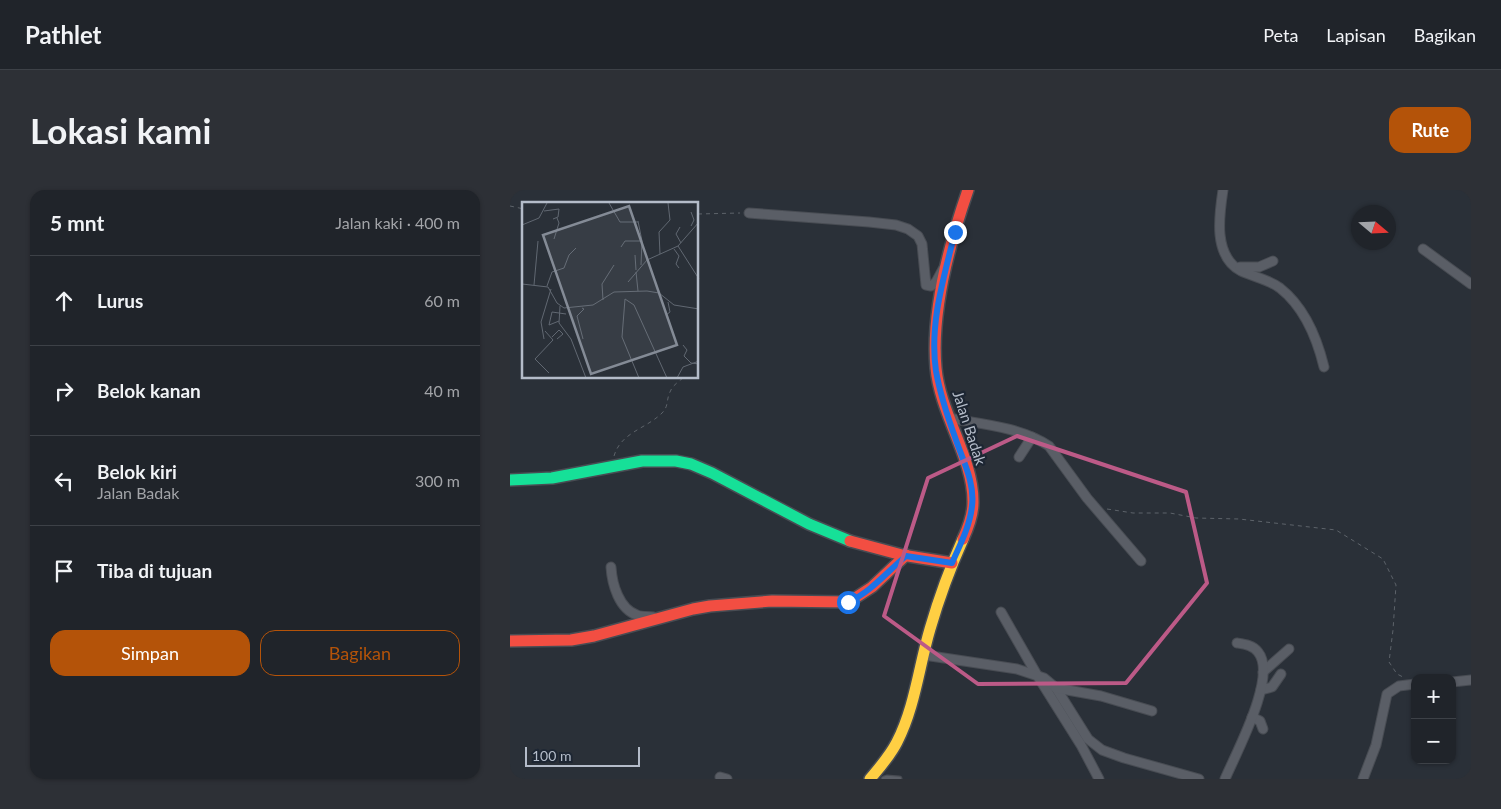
<!DOCTYPE html>
<html lang="id">
<head>
<meta charset="utf-8">
<style>
  body { margin:0; font-family:Lato,sans-serif; background:#2d3036; color:#f1f3f6 }
  .controls { position:absolute; right:15px; bottom:15px; display:grid; overflow:hidden; border-radius:10px; box-shadow:0 1px 4px #0004 }
  .controls button { width:45px; height:45px; display:grid; place-items:center; padding:0; border:0; border-bottom:1px solid #3d4147; background:#20242a; color:#f1f3f6; font:25px sans-serif }
  .compass { position:absolute; left:841px; top:15px; width:45px; height:45px; border-radius:50%; background:#20242a; box-shadow:0 1px 4px #0004; rotate:109deg }
  .scale { position:absolute; left:15px; bottom:12px; width:115px; box-sizing:border-box; padding-left:5px; border:2px solid #b4bcc9; border-top:0; font-size:14px; line-height:18px; white-space:nowrap; color:#b4bcc9; -webkit-text-stroke:4px #1d2633; paint-order:stroke }
  .stop { position:absolute; width:15px; height:15px; margin:-11px; border:4px solid #1a73e8; border-radius:50%; background:#fff }
  .stop.end { background:#1a73e8; border-color:#fff; box-shadow:0 1px 5px #0008 }
  .list { margin:0; padding:0; list-style:none }
  h2 { display:flex; justify-content:space-between; align-items:center; height:65px; margin:0; padding:0 20px; font-size:21px }
  h2 small { font-size:16px; font-weight:400; color:#a2a4a8 }
  .list li { display:grid; grid-template-columns:32px 1fr auto; gap:15px; align-items:center; box-sizing:border-box; height:90px; padding:0 20px; border-top:1px solid #3d4147 }
  .list b { display:block; font-size:19px; white-space:nowrap }
  .list p { margin:0; font-size:16px; white-space:nowrap; color:#a2a4a8 }
  .list em { font-size:16px; font-style:normal; color:#a2a4a8 }
  .actions { display:flex; gap:10px; padding:15px 20px }
  .actions a { flex:1; padding:11px 0; border:1px solid #b45309; border-radius:15px; text-align:center; font-size:18px; color:#b45309 }
  .actions .main { background:#b45309; color:#fff }
  .icon { flex:none; width:28px; height:28px; fill:none; stroke:currentColor; stroke-width:2; stroke-linecap:round; stroke-linejoin:round }
  .map { position:relative; flex:none; width:961px; height:589px; overflow:hidden; border-radius:15px }
  header { display:flex; align-items:center; gap:30px; box-sizing:border-box; height:70px; padding:0 25px; background:#20242a; border-bottom:1px solid #3d4147 }
  header strong { font-size:24px }
  nav { display:flex; gap:28px; margin-inline-start:auto; font-size:18px }
  .intro { display:flex; align-items:center; justify-content:space-between; box-sizing:border-box; height:120px; padding:0 30px }
  h1 { margin:0; font-size:35px }
  .button { padding:12px 22px; border-radius:15px; background:#b45309; color:#fff; font-size:18px; font-weight:700 }
  main { display:flex; gap:30px; padding:0 30px }
  aside { flex:1; background:#20242a; border-radius:15px; box-shadow:0 1px 4px #0004 }
  .map>svg:first-child { display:block }
  .lines { fill:none; stroke-linecap:round; stroke-linejoin:round }
  .lane-casing { stroke:#484c53; stroke-width:7 }
  .street-casing { stroke:#484c53; stroke-width:11 }
  .fast-casing { stroke:#484c53; stroke-width:14 }
  .slow-casing { stroke:#484c53; stroke-width:14 }
  .jam-casing { stroke:#484c53; stroke-width:14 }
  .path { stroke:#5d636a; stroke-width:1; stroke-dasharray:4 4; stroke-linecap:butt }
  .lane { stroke:#5a5e66; stroke-width:4.5 }
  .street { stroke:#5a5e66; stroke-width:9 }
  .fast { stroke:#16e098; stroke-width:11 }
  .slow { stroke:#ffcf43; stroke-width:11 }
  .jam { stroke:#f24e42; stroke-width:11 }
  .route { stroke:#1a73e8; stroke-width:6 }
  .marked { fill:none; stroke:#bc5a87; stroke-width:4; stroke-linejoin:round }
  .labels { text-anchor:middle; stroke-width:4.5; stroke-linejoin:round; paint-order:stroke }
  .street-label { font-size:15px; fill:#b4bcc9; stroke:#1d2633 }
  .inset-road { fill:none; stroke:#616872; stroke-width:1 }
  .view { fill:#848b96; fill-opacity:0.15; stroke:#848b96; stroke-width:2.5 }
  .inset-edge { fill:none; stroke:#b4bcc9; stroke-width:2.5 }
</style>
</head>
<body>
<header>
<strong>Pathlet</strong>
<nav><a>Peta</a><a>Lapisan</a><a>Bagikan</a></nav>
</header>
<div class="intro"><h1>Lokasi kami</h1><a class="button">Rute</a></div>
<main>
<aside>
<h2>5 mnt<small>Jalan kaki · 400 m</small></h2>
<ul class="list">
<li><svg class="icon" aria-label="ahead" viewBox="0 0 24 24"><path d="M12 20V5M6 11l6-6 6 6"/></svg><div><b>Lurus</b></div><em>60 m</em></li>
<li><svg class="icon" aria-label="right" viewBox="0 0 24 24"><path d="M7 20v-9h11M14 6l5 5-5 5"/></svg><div><b>Belok kanan</b></div><em>40 m</em></li>
<li><svg class="icon" aria-label="left" viewBox="0 0 24 24"><path d="M17 20v-9H6M10 6l-5 5 5 5"/></svg><div><b>Belok kiri</b><p>Jalan Badak</p></div><em>300 m</em></li>
<li><svg class="icon" aria-label="arrive" viewBox="0 0 24 24"><path d="M6 21V4h12l-3 4 3 4H6"/></svg><div><b>Tiba di tujuan</b></div></li>
</ul>
<div class="actions"><a class="main">Simpan</a><a>Bagikan</a></div>
</aside>
<div class="map">
<svg width="961" height="589" viewBox="0 0 961 589">
  <rect width="100%" height="100%" fill="#2a3038"/>
  <g class="lines">
    <defs>
      <path id="lane" d="M 374,589 L 377,588 L 389,589"/>
      <g id="street">
        <path d="M 713,0 C 709,26 703,66 731,81 C 744,87 758,89 770,98 C 794,117 807,148 814,177"/>
        <path d="M 239,23 L 359,32 L 386,35 L 398,39 L 408,46 L 412,54 L 416,95 L 421,96 L 426,92 L 433,79"/>
        <path d="M 913,59 L 961,94"/>
        <path d="M 730,77 L 749,77 L 763,71"/>
        <path d="M 438,228 C 471,234 510,237 539,256 L 577,308 L 631,371"/>
        <path d="M 509,267 L 522,247"/>
        <path d="M 101,377 C 102,394 109,419 127,425 C 132,427 138,426 143,427"/>
        <path d="M 491,422 L 527,485 L 571,555 L 589,589"/>
        <path d="M 414,465 L 507,479 L 534,488 L 546,498 L 578,549 L 592,560 L 614,568 L 689,589"/>
        <path d="M 753,482 L 779,459"/>
        <path d="M 942,492 L 961,490"/>
        <path d="M 546,498 L 591,506 L 642,521"/>
        <path d="M 751,500 L 762,497 L 771,484"/>
        <path d="M 742,527 L 750,531 L 753,539"/>
        <path d="M 210,587 L 217,589"/>
        <path d="M 715,589 C 726,563 768,486 748,462 C 743,455 734,454 727,453"/>
        <path d="M 853,589 L 866,555 L 877,504 L 889,496 L 905,494"/>
      </g>
      <path id="fast" d="M 0,290 L 42,288 L 132,271 L 166,271 L 181,274 L 202,283 L 299,334 L 340,351"/>
      <path id="slow" d="M 360,589 C 370,577 380,566 387,552 C 405,517 409,476 420,439 C 429,408 440,378 453,349"/>
      <g id="jam">
        <path d="M 453,349 C 458,338 463,326 463,313 C 464,269 430,224 426,178 C 421,123 440,52 458,0"/>
        <path d="M 340,351 L 392,365 L 442,373"/>
        <path d="M 0,451 L 61,450 L 84,446 L 183,419 L 200,416 L 262,411 L 339,412 L 362,397 L 396,365"/>
      </g>
    </defs>
    <use href="#lane" class="lane-casing"/>
    <use href="#street" class="street-casing"/>
    <use href="#fast" class="fast-casing"/>
    <use href="#slow" class="slow-casing"/>
    <use href="#jam" class="jam-casing"/>
    <g class="path">
      <path d="M 0,16 L 14,19"/>
      <path d="M 188,24 L 230,23"/>
      <path d="M 104,266 C 111,242 136,239 152,223 C 159,216 156,210 160,202 C 162,196 168,192 173,188"/>
      <path d="M 597,319 L 623,323 L 660,323 L 686,328 L 729,329 L 826,340 L 873,369 L 886,395 L 883,440 L 879,472 L 887,484 L 893,487"/>
    </g>
    <use href="#lane" class="lane"/>
    <use href="#street" class="street"/>
    <use href="#fast" class="fast"/>
    <use href="#slow" class="slow"/>
    <use href="#jam" class="jam"/>
  </g>
  <g class="lines">
    <path class="route" d="M 338,412 C 360,403 378,381 396,366 L 442,373 C 450,355 460,336 462,316 C 465,293 453,271 446,250 C 438,228 430,204 426,181 C 419,134 434,87 445,42"/>
  </g>
  <path class="marked" d="M 507,246 L 676,302 L 697,393 L 616,493 L 468,494 L 374,426 L 418,288 Z"/>
  <g class="labels">
    <g class="street-label">
      <text transform="translate(459 238) rotate(72)" y="5">Jalan Badak</text>
    </g>
  </g>
  <g transform="translate(12 12)">
    <rect width="176" height="176" fill="#2a3038"/>
    <path class="inset-road" d="M 87,1 L 98,20 L 116,20M 22,9 L 37,7 L 36,15 L 31,17M 169,10 L 172,18 L 169,24M 116,19 L 120,39 L 119,63M 0,23 L 17,16 L 25,1M 158,25 L 154,32 L 159,41M 32,37 L 37,21 L 35,16M 156,44 L 177,77M 99,45 L 103,39 L 120,39M 152,47 L 157,54 L 154,62 L 157,66M 138,52 L 137,30 L 148,18 L 146,1M 113,53 L 114,68M 114,70 L 116,89M 106,80 L 125,58 L 156,44 L 177,20M 0,82 L 26,85 L 35,101 L 42,106 L 71,103 L 92,90 L 125,89 L 137,91 L 152,103 L 177,107M 12,83 L 16,39M 25,84 L 30,70 L 42,66 L 47,53 L 54,46M 103,97 L 112,103 L 145,176M 103,97 L 100,135 L 117,176M 81,98 L 80,82 L 92,63M 38,104 L 37,121 L 49,137 L 64,176M 60,106 L 62,107 L 55,114 L 61,137M 144,113 L 148,110 L 146,100M 37,119 L 27,123 L 30,110 L 44,112M 23,129 L 31,138 L 13,157 L 27,171M 30,135 L 37,128 L 41,132 L 35,137M 22,137 L 19,120 L 29,87M 161,143 L 165,148 L 162,154 L 169,161 L 177,162M 155,176 L 161,165 L 177,159"/>
    <path class="view" d="M 107,4 L 155,143 L 69,172 L 21,33 Z"/>
    <rect width="176" height="176" class="inset-edge"/>
  </g>
</svg>
<div class="controls">
<button>+</button>
<button>−</button>
</div>
<svg class="compass" viewBox="-18 -18 36 36"><path d="M0-13l5 13h-10z" fill="#e53935"/><path d="M0 13l5-13h-10z" fill="#a2a4a8"/></svg>
<div class="scale">100 m</div>
<div class="stop" style="left:338px;top:412px"></div>
<div class="stop end" style="left:445px;top:42px"></div>
</div>
</main>
</body>
</html>
